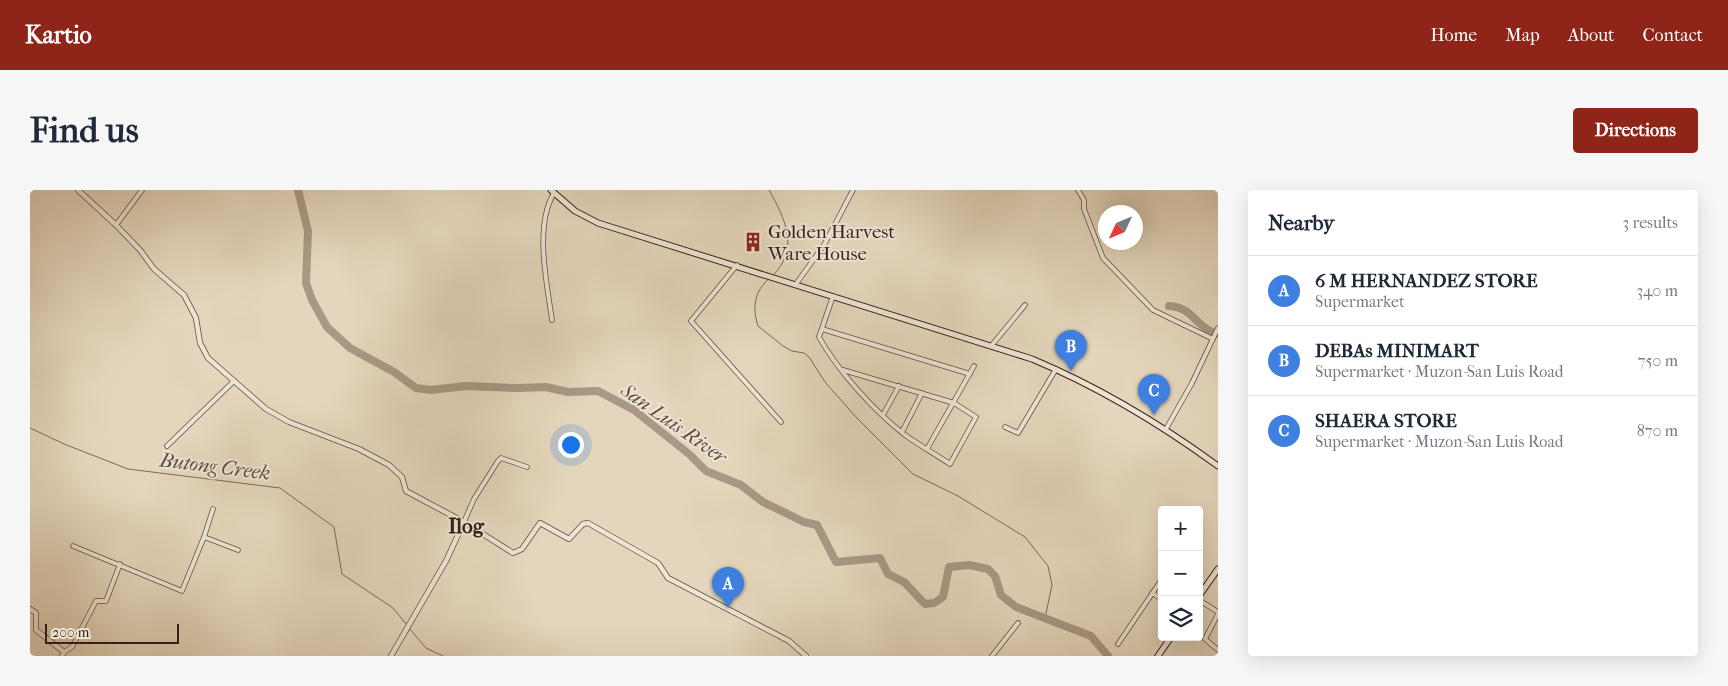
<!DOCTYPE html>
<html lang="en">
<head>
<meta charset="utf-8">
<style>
  body { margin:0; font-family:"IM FELL French Canon",serif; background:#f6f6f7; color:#1f2937 }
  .controls { position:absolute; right:15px; bottom:15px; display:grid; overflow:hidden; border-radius:5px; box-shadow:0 5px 20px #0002 }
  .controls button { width:45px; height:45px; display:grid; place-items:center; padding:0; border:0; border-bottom:1px solid #e0e1e3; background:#fff; color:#1f2937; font:25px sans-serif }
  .compass { position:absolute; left:1068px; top:15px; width:45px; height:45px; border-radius:50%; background:#fff; box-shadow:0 5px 20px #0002; rotate:226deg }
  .scale { position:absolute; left:15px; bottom:12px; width:134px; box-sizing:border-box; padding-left:5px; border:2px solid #352119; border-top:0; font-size:14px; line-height:18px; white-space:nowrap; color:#352119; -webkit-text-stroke:4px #ede4d3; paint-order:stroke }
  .you { position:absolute; left:540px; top:254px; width:18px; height:18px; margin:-12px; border:4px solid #fff; border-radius:50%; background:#1a73e8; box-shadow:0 0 0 8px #1a73e833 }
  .badge { display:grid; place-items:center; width:32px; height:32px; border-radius:50%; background:#8f2418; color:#fff; font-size:16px; font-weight:700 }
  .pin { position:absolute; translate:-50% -41px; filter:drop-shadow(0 1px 2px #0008) }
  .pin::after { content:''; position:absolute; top:26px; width:18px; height:15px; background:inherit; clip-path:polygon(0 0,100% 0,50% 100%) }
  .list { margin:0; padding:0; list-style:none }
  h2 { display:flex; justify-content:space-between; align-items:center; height:65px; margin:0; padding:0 20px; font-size:21px }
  h2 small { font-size:16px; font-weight:400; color:#747a83 }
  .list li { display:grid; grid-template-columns:32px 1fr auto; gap:15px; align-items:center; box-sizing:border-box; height:70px; padding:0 20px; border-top:1px solid #e0e1e3 }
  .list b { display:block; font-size:19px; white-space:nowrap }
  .list p { margin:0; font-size:16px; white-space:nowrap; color:#747a83 }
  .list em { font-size:16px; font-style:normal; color:#747a83 }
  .icon { flex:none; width:28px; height:28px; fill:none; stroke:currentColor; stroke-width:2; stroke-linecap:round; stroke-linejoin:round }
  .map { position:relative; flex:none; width:1188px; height:466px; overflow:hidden; border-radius:5px }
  header { display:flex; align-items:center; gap:30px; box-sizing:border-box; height:70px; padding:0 25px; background:#8f2418; color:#fff }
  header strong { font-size:24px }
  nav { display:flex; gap:28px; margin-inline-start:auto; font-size:18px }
  .intro { display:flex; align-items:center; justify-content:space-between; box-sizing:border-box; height:120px; padding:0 30px }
  h1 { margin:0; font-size:35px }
  .button { padding:12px 22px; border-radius:5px; background:#8f2418; color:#fff; font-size:18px; font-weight:700 }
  main { display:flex; gap:30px; padding:0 30px }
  aside { flex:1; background:#fff; border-radius:5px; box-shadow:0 5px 20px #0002 }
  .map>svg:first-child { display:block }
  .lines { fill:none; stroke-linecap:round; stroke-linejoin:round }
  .stream { stroke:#7a685a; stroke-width:1 }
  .river { stroke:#a89885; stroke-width:8 }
  .minor-casing { stroke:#614e42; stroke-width:5.5 }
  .tertiary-casing { stroke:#614e42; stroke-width:6 }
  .secondary-casing { stroke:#352119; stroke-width:7 }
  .minor { stroke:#ede4d3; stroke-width:4 }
  .tertiary { stroke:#ede4d3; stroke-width:4.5 }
  .secondary { stroke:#ede4d3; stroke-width:5 }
  .labels { text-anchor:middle; stroke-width:4; stroke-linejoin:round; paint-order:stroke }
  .poi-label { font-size:19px; fill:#352119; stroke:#ede4d3; text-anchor:start }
  .water-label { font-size:20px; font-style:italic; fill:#5d4b3f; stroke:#ede4d3 }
  .quarter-label { font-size:21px; font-weight:bold; fill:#352119; stroke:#ede4d3 }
</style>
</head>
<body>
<header>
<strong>Kartio</strong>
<nav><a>Home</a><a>Map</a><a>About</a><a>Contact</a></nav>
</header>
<div class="intro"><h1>Find us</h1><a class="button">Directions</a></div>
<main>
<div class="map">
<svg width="1188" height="466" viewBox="0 0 1188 466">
  <rect width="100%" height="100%" fill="#e4d6bc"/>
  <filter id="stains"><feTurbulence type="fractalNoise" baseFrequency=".004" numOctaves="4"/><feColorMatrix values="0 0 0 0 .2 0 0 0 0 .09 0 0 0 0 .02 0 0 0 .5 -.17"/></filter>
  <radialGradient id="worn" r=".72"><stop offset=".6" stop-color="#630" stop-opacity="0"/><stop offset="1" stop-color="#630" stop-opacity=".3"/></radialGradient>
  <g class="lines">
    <g class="stream">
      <path d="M 739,0 C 755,28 770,59 743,85"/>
      <path d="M 740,88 C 724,101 722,117 728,136 L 753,156 L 762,161 L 774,163 L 779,167 L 795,192 L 825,226 L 883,284 L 928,306 L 995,347 L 1018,376 L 1022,395 L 1015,428"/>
      <path d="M 0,238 L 34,254 L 98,279 L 250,298 L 304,337 L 312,384 L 363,418 L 377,435"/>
      <path d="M 379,438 L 396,458 L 413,466"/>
    </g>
    <g class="river">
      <path d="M 268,0 L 278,41 L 276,93 L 282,110 L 297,137 L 320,158 L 364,182 L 386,198 L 401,200 L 436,196 L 487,198 L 516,197 L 538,202 L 568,201 L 604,220 L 659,264 L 676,281 L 711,295 L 733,312 L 774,332 L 787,335 L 806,372 L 850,368 L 858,384 L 874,392 L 895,414 L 904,413 L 913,407 L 919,377 L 939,375 L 958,379 L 965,386 L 971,405 L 986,417 L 1061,446 L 1078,466"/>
      <path d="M 1139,116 C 1164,117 1166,139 1188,144"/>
    </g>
    <defs>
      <g id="minor">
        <path d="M 1048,0 L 1054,10 L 1054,19 L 1073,68 L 1123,120 L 1183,149"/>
        <path d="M 86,35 L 112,0"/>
        <path d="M 707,75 L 661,131 L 751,232"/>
        <path d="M 766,94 L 794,55 L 823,0"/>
        <path d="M 803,106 L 789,147 C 808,181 844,221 875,245 C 889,255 905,264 920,274 L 946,227 L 924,213 L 813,180"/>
        <path d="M 522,130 C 517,94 504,36 524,3"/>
        <path d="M 792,139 L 940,184"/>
        <path d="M 962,155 L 995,115"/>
        <path d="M 853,225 L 869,196"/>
        <path d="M 975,237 L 988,243 L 1026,179"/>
        <path d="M 1136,239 L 1162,193 L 1188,138"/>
        <path d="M 872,242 L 892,203"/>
        <path d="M 137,256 L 204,191"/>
        <path d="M 897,259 L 944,176"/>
        <path d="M 434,332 L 444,309 L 468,271 L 471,268 L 497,277"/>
        <path d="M 174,347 L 183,319"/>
        <path d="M 43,356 L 152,401 L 174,347 L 208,360"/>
        <path d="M 1122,403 L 1132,409"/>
        <path d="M 1169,410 L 1188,422"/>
        <path d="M 1188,424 L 1175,449 L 1188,460"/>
        <path d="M 1088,454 L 1132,389"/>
        <path d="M 34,462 L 42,457 L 66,411 L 76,411 L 90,374"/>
        <path d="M 962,466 L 988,433"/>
      </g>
      <g id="tertiary">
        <path d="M 48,0 L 86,35 L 110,60 L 124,79 L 154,105 L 166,128 L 170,153 L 178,168 L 236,219 L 259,232 L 329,259 L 359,275 L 372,287 L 376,301 L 434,332 L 483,363 L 492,359 L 510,333 L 539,349 L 553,334 L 558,333 L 628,373 L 638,388 L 759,451 L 776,466"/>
        <path d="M 0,419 L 6,423 L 6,440 L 34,462 L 32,466"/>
        <path d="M 361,466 L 416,371 L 434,332"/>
      </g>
      <g id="secondary">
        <path d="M 521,0 L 545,21 L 568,33 L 1002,169 C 1069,197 1129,233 1188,276"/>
        <path d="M 1169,406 L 1188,379"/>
        <path d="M 1128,466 L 1141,447"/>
      </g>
    </defs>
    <use href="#minor" class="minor-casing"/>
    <use href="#tertiary" class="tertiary-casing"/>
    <use href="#secondary" class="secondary-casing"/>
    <use href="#minor" class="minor"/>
    <use href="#tertiary" class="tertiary"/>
    <use href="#secondary" class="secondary"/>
  </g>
  <defs>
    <symbol id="building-bare" viewBox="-9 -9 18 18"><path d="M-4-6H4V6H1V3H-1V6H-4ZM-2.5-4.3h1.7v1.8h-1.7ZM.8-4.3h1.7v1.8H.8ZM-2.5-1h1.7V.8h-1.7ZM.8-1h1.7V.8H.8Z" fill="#8f2418" stroke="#ede4d3" stroke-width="2.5" paint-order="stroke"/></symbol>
  </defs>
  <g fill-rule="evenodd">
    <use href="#building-bare" x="709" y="38" width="28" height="28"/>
  </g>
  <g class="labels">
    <g class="poi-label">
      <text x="738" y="48">Golden Harvest<tspan x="738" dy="22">Ware House</tspan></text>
    </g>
    <g class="water-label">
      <text transform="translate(644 233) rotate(35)" y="7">San Luis River</text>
      <text transform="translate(185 276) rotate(7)" y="7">Butong Creek</text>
    </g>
    <g class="quarter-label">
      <text x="436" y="343">Ilog</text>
    </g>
  </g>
  <rect width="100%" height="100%" filter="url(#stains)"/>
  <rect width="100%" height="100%" fill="url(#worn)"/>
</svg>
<div class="controls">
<button>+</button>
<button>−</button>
<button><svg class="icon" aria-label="layers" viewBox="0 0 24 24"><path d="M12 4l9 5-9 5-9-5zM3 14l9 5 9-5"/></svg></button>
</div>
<svg class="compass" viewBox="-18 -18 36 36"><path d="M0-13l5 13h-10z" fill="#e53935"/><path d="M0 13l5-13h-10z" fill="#747a83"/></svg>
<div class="scale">200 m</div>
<div class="you"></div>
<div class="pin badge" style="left:698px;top:418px;background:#3f7fe0">A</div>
<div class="pin badge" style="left:1041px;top:181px;background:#3f7fe0">B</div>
<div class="pin badge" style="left:1124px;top:225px;background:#3f7fe0">C</div>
</div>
<aside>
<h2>Nearby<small>3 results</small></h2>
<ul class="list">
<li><span class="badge" style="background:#3f7fe0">A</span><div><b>6 M HERNANDEZ STORE</b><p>Supermarket</p></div><em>340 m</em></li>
<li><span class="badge" style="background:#3f7fe0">B</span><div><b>DEBAs MINIMART</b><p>Supermarket · Muzon-San Luis Road</p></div><em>750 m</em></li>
<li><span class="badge" style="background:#3f7fe0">C</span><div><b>SHAERA STORE</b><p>Supermarket · Muzon-San Luis Road</p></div><em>870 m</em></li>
</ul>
</aside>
</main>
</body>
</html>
